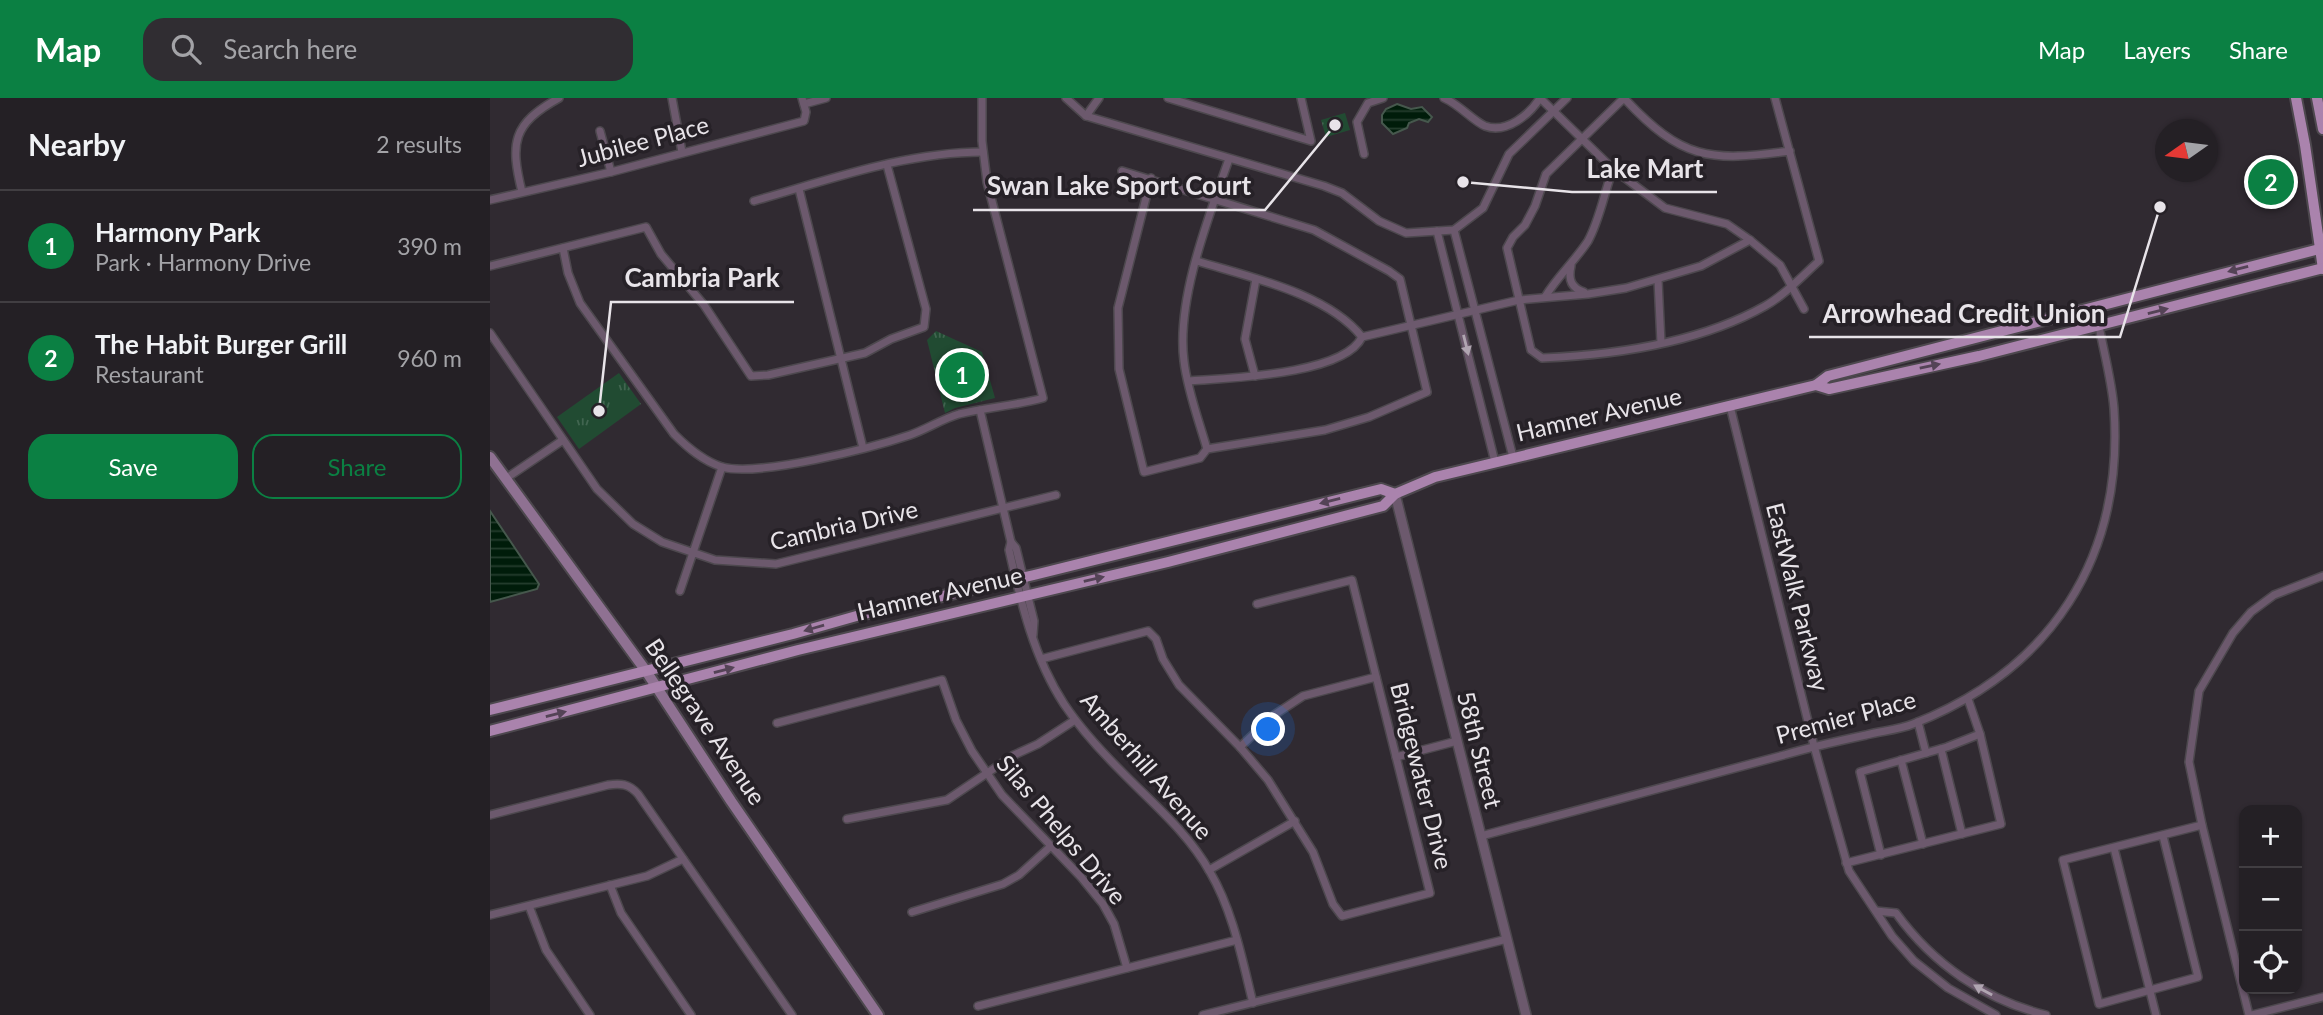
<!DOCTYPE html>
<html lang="en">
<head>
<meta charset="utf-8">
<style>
  body { margin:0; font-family:Lato,sans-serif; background:#302d32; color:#f1f3f6 }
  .controls { position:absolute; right:21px; bottom:21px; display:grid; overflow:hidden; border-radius:14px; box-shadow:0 2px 5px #0004 }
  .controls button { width:63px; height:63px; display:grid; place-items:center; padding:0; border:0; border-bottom:2px solid #413e42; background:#242025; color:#f1f3f6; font:35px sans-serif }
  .compass { position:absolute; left:1665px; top:21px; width:63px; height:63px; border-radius:50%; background:#242025; box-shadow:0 2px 5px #0004; rotate:256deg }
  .you { position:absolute; left:779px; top:632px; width:24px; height:24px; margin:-18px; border:5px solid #fff; border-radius:50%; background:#1a73e8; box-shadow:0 0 0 10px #1a73e833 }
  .badge { display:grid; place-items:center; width:46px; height:46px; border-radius:50%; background:#0b8043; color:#fff; font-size:23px; font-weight:700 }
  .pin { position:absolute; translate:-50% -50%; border:4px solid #fff; box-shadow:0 2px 7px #0006 }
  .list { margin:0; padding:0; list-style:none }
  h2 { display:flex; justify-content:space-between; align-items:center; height:91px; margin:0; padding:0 28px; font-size:30px }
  h2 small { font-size:23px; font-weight:400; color:#a3a3a7 }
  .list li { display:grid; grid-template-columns:46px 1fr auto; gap:21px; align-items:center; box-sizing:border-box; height:112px; padding:0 28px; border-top:2px solid #413e42 }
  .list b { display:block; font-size:26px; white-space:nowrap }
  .list p { margin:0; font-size:23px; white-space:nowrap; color:#a3a3a7 }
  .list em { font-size:23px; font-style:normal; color:#a3a3a7 }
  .actions { display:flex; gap:14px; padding:21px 28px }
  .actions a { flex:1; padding:16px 0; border:2px solid #0b8043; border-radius:21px; text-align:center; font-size:24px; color:#0b8043 }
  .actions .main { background:#0b8043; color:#fff }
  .icon { flex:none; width:38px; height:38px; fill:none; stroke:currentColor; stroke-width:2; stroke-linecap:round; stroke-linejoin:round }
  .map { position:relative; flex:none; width:1833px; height:917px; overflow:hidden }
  header { display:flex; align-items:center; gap:42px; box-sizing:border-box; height:98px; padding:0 35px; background:#0b8043; color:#fff }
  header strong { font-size:33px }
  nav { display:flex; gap:38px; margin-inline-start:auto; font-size:24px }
  .search { width:490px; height:63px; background:#302d32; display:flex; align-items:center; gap:18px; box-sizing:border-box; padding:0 24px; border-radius:21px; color:#a3a3a7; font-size:26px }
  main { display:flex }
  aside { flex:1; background:#242025 }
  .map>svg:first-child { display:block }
  .grass { fill:url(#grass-tufts) }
  .water { fill:url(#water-rules); stroke:#46584d; stroke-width:2 }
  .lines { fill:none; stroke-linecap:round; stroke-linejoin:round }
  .minor-casing { stroke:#4d484e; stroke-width:10 }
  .tertiary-casing { stroke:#4d484e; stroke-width:12 }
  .secondary-casing { stroke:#4d484e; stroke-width:14 }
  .primary-casing { stroke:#4d484e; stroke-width:14 }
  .minor { stroke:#6c596d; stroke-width:7 }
  .tertiary { stroke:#6c596d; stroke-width:9 }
  .secondary { stroke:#8f7192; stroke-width:10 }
  .primary { stroke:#aa83ad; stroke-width:10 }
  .oneway { fill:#544356 }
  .oneway2 { fill:#b0a5b1 }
  .labels { text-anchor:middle; stroke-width:7; stroke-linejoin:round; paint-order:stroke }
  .street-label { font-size:24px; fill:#e8e4e9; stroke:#262127 }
  .leader { fill:none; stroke:#e8e4e9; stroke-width:2.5 }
  .callout-dot { fill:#e8e4e9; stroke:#262127; stroke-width:2.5 }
  .callout-label { font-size:26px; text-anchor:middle; font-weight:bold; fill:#e8e4e9; stroke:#262127; stroke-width:7; stroke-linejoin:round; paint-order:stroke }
</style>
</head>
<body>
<header>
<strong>Map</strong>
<div class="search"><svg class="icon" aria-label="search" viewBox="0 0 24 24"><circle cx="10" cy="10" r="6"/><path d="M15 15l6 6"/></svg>Search here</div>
<nav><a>Map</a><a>Layers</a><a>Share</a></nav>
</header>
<main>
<aside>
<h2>Nearby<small>2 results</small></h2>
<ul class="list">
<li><span class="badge">1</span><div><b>Harmony Park</b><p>Park · Harmony Drive</p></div><em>390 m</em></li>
<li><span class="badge">2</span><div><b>The Habit Burger Grill</b><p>Restaurant</p></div><em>960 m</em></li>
</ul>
<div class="actions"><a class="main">Save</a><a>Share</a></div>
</aside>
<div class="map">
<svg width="1833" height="917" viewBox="0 0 1833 917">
  <defs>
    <pattern id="grass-tufts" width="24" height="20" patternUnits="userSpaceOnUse" patternTransform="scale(1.75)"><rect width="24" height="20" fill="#214b32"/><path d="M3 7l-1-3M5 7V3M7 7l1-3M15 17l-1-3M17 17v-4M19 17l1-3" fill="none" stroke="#416550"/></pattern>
    <pattern id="water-rules" width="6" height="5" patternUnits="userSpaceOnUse" patternTransform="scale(1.75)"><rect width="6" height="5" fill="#001c0a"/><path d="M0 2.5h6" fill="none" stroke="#253d2e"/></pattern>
  </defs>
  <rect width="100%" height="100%" fill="#302a31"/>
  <g class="grass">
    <path d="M 855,15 L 860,32 L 836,39 L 831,22 Z"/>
    <path d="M 446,233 L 492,254 L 505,300 L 465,310 L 455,315 L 437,242 Z"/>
    <path d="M 129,275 L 151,306 L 89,351 L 67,319 Z"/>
  </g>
  <g class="water">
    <path d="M 907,6 L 921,11 L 932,9 L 942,19 L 938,24 L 929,21 L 919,25 L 917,30 L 903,36 L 892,25 L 892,17 L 896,11 Z"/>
    <path d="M 0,413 L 49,486 L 47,491 L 0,504 Z"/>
  </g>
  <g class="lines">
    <defs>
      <g id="minor">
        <path d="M 182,0 L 192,54"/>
        <path d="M 576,0 L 596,18 L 834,88 L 852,95 L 889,123 L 916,135 L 964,132 L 993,110 L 1019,56 L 1077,0"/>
        <path d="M 678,0 L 821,43 L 811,0"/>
        <path d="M 954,0 C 970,7 983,23 995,28 C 1017,36 1040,16 1050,0"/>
        <path d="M 1285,0 L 1329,163 C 1312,178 1295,197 1275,208 C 1209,245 1126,257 1052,260 L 1041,252 L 1017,150 L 1023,139 L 1035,127 L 1045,108 L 1056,76 L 1134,0 C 1192,62 1219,64 1300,53"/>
        <path d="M 1051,1 L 1123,71 L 1175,110 L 1237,126 L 1260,142 L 1290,167 L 1314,211"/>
        <path d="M 314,6 L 336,0"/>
        <path d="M 596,18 L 609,0"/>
        <path d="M 110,33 L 121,74"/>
        <path d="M 874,56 L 867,24 L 878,5 L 893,0"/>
        <path d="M 632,73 L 824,132 L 899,173 L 910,181 L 937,294 L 879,319 L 835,332 L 717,351 L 710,360 L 654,374 L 629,271 L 628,210 L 661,80"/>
        <path d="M 309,91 L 373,350"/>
        <path d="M 32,94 C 20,45 22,26 69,0"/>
        <path d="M 0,102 L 121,74 L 314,23 L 316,14 L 312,0"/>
        <path d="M 264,103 C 339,82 415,54 493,54"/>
        <path d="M 964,132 L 1023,359"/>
        <path d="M 947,133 L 1005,364"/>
        <path d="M 73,150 L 78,175 L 90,205 L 184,336 C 198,350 213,363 232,369 C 269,379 381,350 420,337 C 437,331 452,321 469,316 C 497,309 525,308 553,300 L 497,84 L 492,43 L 492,0"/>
        <path d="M 707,163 C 759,179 837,195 872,239"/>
        <path d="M 0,168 L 156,129 L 171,156 L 214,207 L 261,278 L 278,277 L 375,255 L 401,241 L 434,229 L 436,211 L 397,67"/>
        <path d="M 1081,168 C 1078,181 1081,190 1094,194"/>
        <path d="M 1168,182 L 1171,245"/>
        <path d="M 1055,199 C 1067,179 1085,163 1098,143 C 1110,121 1114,95 1123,71"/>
        <path d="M 0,235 L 107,391 L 143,426 L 172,444 L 225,462 L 286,466 L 566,397"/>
        <path d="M 765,278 L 755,241 L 766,181"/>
        <path d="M 699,283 C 738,280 854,277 872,239 L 1029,202 L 1098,196 L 1136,190 L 1211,168 L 1260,142"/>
        <path d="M 1240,308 L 1324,648 L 1359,773 L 1402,838 L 1424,863 L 1458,890 L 1506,917"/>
        <path d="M 490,312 L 521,444 L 526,450 L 544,523 L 543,537"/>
        <path d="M 717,351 C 709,323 697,291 694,263 C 686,202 719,118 739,61"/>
        <path d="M 15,381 L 73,342"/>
        <path d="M 521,444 L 519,452 C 531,505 544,560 574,606 C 590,630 609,651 629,671 C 660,703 698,734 720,774 C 743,813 752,861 763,905"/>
        <path d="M 190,493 L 232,369"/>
        <path d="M 551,561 L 658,533 L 666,541 L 673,561 L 689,587 L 750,649 L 778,682 L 823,754 L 843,806 L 852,818 L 940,795 L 862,482 L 767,506"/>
        <path d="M 1428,624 L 1436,655"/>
        <path d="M 287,625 L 452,582 L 466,622 L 482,653 L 512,697 L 591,779 L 613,806 L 624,826 L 637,870"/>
        <path d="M 750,649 L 784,617 L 813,598 L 886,579"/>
        <path d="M 1451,651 L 1472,736"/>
        <path d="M 906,659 L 967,643"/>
        <path d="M 1411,662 L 1433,746"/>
        <path d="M 0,717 L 118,687 C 131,685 139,686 148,696 L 302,917"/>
        <path d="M 357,721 L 457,702 L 524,657 L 548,646 L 585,622"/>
        <path d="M 991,738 C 1092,711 1193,684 1294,657 C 1321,649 1348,643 1376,637 C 1391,633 1408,632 1423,626 C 1561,572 1634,460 1624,311 C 1622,284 1614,255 1609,228"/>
        <path d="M 1673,738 L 1708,879 L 1609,906 L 1573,762 L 1712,727"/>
        <path d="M 1624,750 L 1666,917"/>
        <path d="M 1391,757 L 1370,674 L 1457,649 L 1490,636 L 1478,601"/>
        <path d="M 1356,765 L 1511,726 L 1490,636"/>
        <path d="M 719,772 L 805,723"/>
        <path d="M 120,787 L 131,815 L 201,917"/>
        <path d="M 39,808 L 56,852 L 100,917"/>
        <path d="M 1386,813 L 1406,815 C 1443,866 1495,902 1556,917"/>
        <path d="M 422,814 L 513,786 L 529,777 L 561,748"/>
        <path d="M 0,817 L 157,778 L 193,761"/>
        <path d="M 488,908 L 747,842"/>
        <path d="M 713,917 L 1017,841"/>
        <path d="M 1759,917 L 1712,727 L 1699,664 L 1709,593 L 1743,535 L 1761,514 L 1784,497 L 1833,478"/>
        <path d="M 1762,917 L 1833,899"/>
      </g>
      <path id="tertiary" d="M 905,396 L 1036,917"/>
      <path id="secondary" d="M 0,359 L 156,573 L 241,703 L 388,917"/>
      <g id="primary">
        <path d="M 1806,0 L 1815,47 L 1833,171"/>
        <path d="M 1827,0 L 1833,31"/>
        <path d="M 1326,287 L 1339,291 L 1489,258 L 1833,170"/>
        <path d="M 0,612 L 303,536 L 370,517 L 544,477 L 891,391 L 905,396"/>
        <path d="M 0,633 L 308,552 L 678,464 L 893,408 L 905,396 L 945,379 L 1326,287 L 1338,278 L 1833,150"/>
      </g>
    </defs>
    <use href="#minor" class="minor-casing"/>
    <use href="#tertiary" class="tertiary-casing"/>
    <use href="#secondary" class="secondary-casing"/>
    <use href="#primary" class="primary-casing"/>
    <use href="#minor" class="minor"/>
    <use href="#tertiary" class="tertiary"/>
    <use href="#secondary" class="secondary"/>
    <use href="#primary" class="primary"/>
  </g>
  <defs><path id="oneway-solid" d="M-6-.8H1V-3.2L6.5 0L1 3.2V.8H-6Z" transform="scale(1.75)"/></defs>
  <g class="oneway">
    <use href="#oneway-solid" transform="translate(1748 171) rotate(165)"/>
    <use href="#oneway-solid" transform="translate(1668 213) rotate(-14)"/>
    <use href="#oneway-solid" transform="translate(1440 268) rotate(-12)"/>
    <use href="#oneway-solid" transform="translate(840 403) rotate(166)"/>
    <use href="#oneway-solid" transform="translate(604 481) rotate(-13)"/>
    <use href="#oneway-solid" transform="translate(324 530) rotate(164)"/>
    <use href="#oneway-solid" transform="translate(234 572) rotate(-15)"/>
    <use href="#oneway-solid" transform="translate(66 616) rotate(-14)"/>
  </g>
  <g class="oneway2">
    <use href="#oneway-solid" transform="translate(976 247) rotate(76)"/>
    <use href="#oneway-solid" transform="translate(1493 892) rotate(-151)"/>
  </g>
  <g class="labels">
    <g class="street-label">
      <text transform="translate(153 44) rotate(-15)" y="8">Jubilee Place</text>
      <text transform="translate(1109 317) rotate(-13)" y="8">Hamner Avenue</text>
      <text transform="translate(354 428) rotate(-13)" y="8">Cambria Drive</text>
      <text transform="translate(450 496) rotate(-13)" y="8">Hamner Avenue</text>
      <text transform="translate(1307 499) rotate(76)" y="8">EastWalk Parkway</text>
      <text transform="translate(1356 620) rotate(-15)" y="8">Premier Place</text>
      <text transform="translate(215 624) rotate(56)" y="8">Bellegrave Avenue</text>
      <text transform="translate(989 652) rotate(76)" y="8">58th Street</text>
      <text transform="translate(656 668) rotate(49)" y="8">Amberhill Avenue</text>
      <text transform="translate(931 678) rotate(76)" y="8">Bridgewater Drive</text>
      <text transform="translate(571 732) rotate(50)" y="8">Silas Phelps Drive</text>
    </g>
  </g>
  <path class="leader" d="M973 84L1082 94H1227M845 27L775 112H483M109 313L121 204H304M1670 109L1630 239H1319"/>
  <g class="callout-dot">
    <circle cx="973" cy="84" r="7"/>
    <circle cx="845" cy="27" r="7"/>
    <circle cx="109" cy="313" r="7"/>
    <circle cx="1670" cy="109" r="7"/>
  </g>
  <g class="callout-label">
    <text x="1155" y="80">Lake Mart</text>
    <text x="629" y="97">Swan Lake Sport Court</text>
    <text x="212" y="189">Cambria Park</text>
    <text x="1474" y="225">Arrowhead Credit Union</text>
  </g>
</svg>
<div class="controls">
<button>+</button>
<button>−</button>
<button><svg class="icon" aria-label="locate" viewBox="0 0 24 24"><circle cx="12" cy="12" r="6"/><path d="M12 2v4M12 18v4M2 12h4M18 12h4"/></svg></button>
</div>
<svg class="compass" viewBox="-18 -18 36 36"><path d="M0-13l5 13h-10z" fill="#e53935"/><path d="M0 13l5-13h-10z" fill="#a3a3a7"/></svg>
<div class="you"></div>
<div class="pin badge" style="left:472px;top:277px">1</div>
<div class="pin badge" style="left:1781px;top:84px">2</div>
</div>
</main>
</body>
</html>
